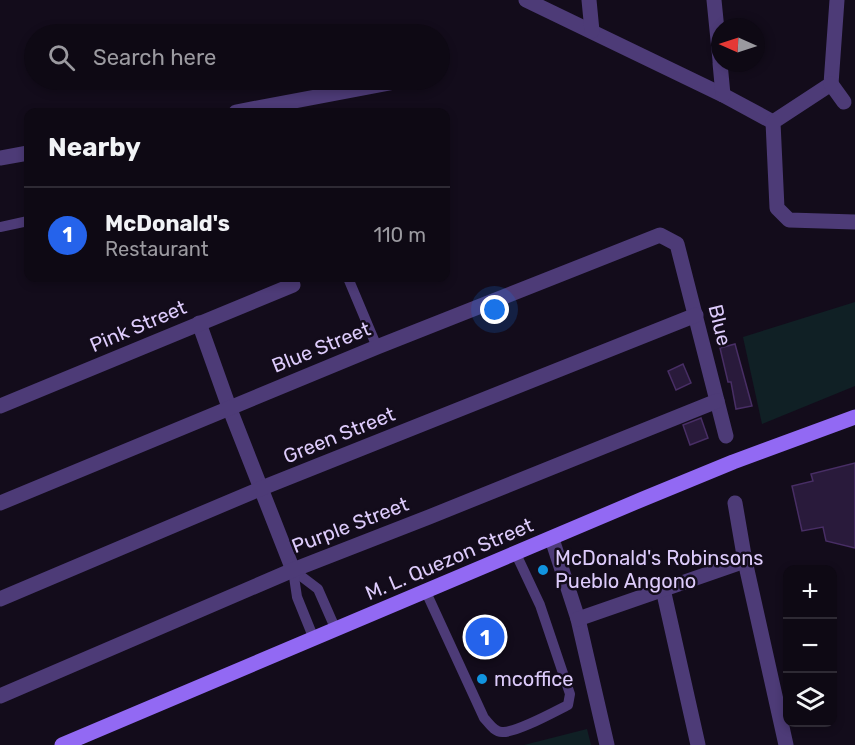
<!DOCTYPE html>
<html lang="en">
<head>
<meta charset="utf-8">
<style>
  body { margin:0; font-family:Rubik,sans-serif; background:#1c1722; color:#f1f3f6 }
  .controls { position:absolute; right:18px; bottom:18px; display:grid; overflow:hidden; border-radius:12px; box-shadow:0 3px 9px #0003 }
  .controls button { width:54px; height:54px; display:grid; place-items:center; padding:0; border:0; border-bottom:2px solid #2e2a34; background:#0e0914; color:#f1f3f6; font:30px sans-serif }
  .compass { position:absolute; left:711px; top:18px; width:54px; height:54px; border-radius:50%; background:#0e0914; box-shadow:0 3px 9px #0003; rotate:273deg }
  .you { position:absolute; left:495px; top:310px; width:21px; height:21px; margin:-15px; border:4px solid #fff; border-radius:50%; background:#1a73e8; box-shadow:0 0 0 9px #1a73e833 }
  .badge { display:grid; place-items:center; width:39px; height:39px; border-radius:50%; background:#2563eb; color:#fff; font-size:20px; font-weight:700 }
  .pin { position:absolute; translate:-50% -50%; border:3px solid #fff; box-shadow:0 2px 6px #0006 }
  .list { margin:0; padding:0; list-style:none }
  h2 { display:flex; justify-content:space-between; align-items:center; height:78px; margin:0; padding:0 24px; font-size:26px }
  h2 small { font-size:20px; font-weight:400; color:#9b9aa0 }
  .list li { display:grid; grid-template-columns:39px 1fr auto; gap:18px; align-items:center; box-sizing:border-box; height:96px; padding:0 24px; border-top:2px solid #2e2a34 }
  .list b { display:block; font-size:22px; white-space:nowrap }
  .list p { margin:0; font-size:20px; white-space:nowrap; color:#9b9aa0 }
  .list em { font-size:20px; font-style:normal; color:#9b9aa0 }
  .icon { flex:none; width:33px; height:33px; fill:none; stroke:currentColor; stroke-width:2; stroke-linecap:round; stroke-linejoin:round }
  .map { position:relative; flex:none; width:855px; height:745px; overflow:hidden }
  .search { position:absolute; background:#0e0914; box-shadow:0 3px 9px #0003; left:24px; top:24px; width:426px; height:66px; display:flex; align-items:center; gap:15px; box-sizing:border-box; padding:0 21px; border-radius:33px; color:#9b9aa0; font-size:22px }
  .panel { position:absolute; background:#0e0914; box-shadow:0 3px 9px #0003; left:24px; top:108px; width:426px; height:174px; border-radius:12px }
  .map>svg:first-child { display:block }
  .green { fill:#102025 }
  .building { fill:#291a3b; stroke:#482e65; stroke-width:1.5 }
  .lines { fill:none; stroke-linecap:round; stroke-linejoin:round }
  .lane { stroke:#4d3b77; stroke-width:10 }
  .street { stroke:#4d3b77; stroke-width:15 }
  .secondary { stroke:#9269f3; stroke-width:15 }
  .poi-dot { fill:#1194e0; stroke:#130c1b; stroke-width:2 }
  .labels { text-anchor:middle; stroke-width:5; stroke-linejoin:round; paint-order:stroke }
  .street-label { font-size:20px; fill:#ddcbfb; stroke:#130c1b }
  .poi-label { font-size:20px; fill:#ddcbfb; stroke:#130c1b; text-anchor:start }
</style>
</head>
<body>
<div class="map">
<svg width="855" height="745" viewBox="0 0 855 745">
  <rect width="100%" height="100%" fill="#130c1b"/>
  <g class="green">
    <path d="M 855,302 L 855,386 L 762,424 L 743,337 Z"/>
    <path d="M 587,729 L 591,745 L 524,745 Z"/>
  </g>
  <g class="building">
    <path d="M 735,344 L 752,406 L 736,409 L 731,382 L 728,382 L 720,348 Z"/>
    <path d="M 683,364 L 691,383 L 676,390 L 668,371 Z"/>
    <path d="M 701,418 L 708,438 L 690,445 L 683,425 Z"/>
    <path d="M 855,463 L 855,548 L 826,541 L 823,527 L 802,531 L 792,486 L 813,481 L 811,474 Z"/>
  </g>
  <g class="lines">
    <g class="lane">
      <path d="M 0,227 L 28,221"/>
      <path d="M 348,278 L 377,347"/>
      <path d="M 293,570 L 318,589 L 336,630"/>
      <path d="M 293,570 L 297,597 L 314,639"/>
      <path d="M 426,592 L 484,718 C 489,723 494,732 502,732 C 516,733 554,712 568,705 L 570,694 L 540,605 L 516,554"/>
    </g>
    <g class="street">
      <path d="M 526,0 L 723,95 L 773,122"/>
      <path d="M 589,0 L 592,31"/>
      <path d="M 714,0 L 720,60"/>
      <path d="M 837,0 L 831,84 L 773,122 L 777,208 L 789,220 L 855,222"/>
      <path d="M 720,63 L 723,95"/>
      <path d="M 831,84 L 844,102"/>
      <path d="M 236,112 L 395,82"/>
      <path d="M 0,158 L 28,153"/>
      <path d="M 199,323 L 229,407 L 293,570"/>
      <path d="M 0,406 L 293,285"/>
      <path d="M 0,503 L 377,347 L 660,235 L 677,244 L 726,436"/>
      <path d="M 735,503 L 745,561 L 786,745"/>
      <path d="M 552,539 L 578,619 L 607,745"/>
      <path d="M 663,589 L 698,745"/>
      <path d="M 0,599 L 262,488 L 696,315"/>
      <path d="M 578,619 L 745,561"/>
      <path d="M 0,696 L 293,570 L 429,517 L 717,401"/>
    </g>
    <path class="secondary" d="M 62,745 L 643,499 L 733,462 L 855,417"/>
  </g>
  <g class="poi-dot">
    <circle cx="543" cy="570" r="6"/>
    <circle cx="482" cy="679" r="6"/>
  </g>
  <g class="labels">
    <g class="street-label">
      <text transform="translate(720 325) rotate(76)" y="7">Blue</text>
      <text transform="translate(138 326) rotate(-23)" y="7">Pink Street</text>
      <text transform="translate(321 347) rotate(-22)" y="7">Blue Street</text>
      <text transform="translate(339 435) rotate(-22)" y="7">Green Street</text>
      <text transform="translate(350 525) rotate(-21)" y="7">Purple Street</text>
      <text transform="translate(449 559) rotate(-23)" y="7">M. L. Quezon Street</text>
    </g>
    <g class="poi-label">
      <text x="555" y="565">McDonald's Robinsons<tspan x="555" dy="23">Pueblo Angono</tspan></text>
      <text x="494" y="686">mcoffice</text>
    </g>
  </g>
</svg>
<div class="controls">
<button>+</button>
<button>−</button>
<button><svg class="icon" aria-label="layers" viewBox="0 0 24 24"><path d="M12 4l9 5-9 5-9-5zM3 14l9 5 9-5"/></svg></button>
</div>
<svg class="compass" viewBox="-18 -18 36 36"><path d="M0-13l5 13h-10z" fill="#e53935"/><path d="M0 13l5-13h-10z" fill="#9b9aa0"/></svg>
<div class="you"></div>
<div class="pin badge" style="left:485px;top:637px">1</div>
<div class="search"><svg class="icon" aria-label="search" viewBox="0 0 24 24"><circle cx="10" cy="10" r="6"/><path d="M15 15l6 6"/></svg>Search here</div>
<section class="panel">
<h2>Nearby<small></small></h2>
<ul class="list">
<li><span class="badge">1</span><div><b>McDonald's</b><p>Restaurant</p></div><em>110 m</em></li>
</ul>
</section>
</div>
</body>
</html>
